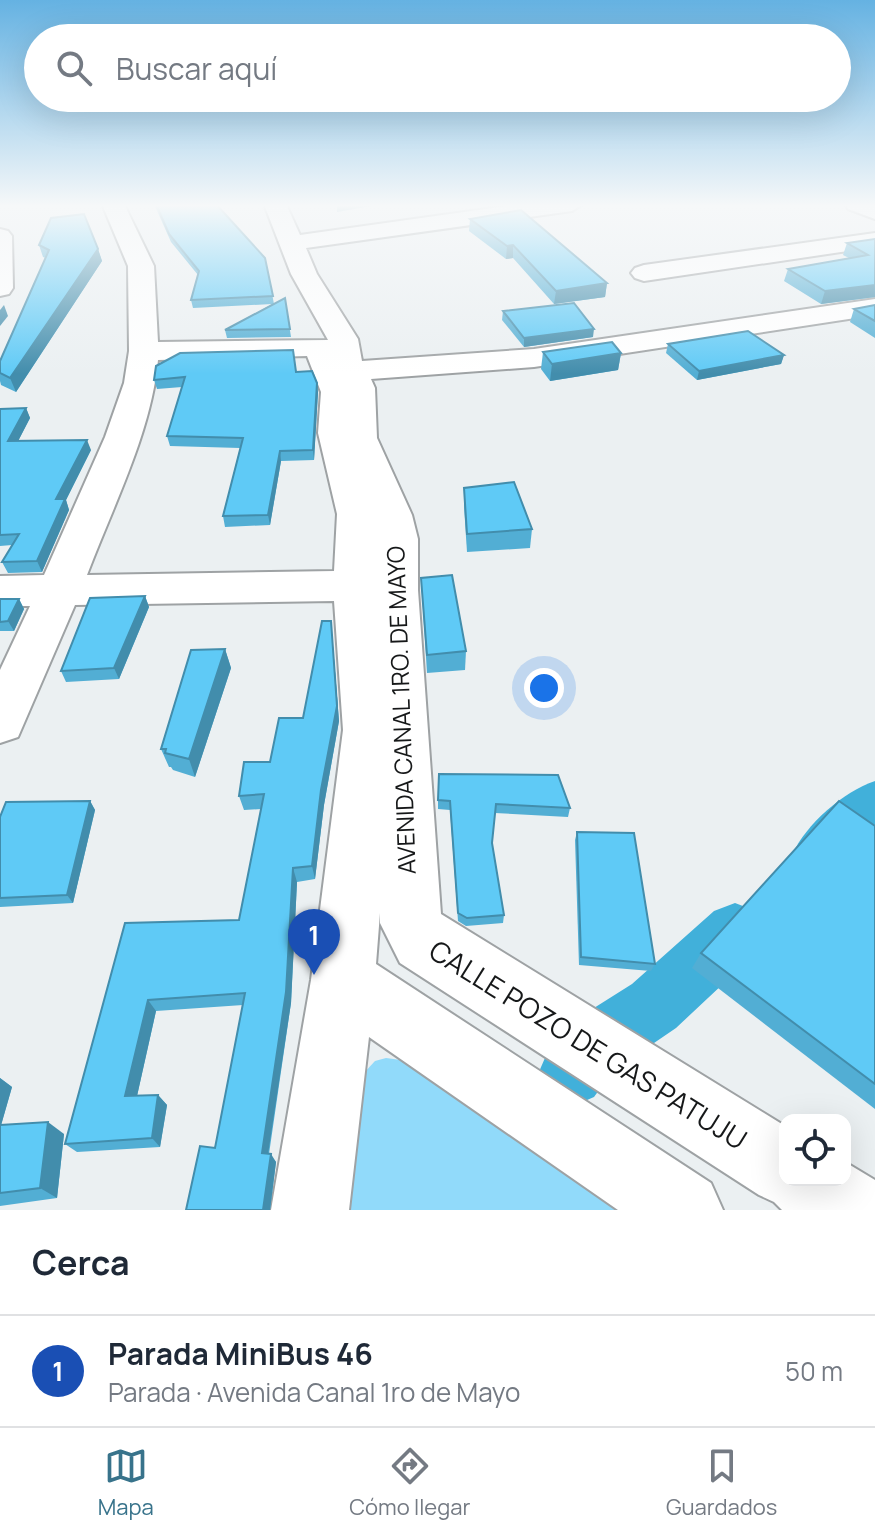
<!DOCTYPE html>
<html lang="es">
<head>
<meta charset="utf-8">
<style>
  body { margin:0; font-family:Manrope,sans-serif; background:#f6f6f7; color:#1f2937 }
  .controls { position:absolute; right:24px; bottom:24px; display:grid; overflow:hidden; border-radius:16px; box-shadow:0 8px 32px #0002 }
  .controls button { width:72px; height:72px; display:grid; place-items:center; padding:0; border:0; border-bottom:2px solid #e0e1e3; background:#fff; color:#1f2937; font:40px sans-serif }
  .you { position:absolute; left:544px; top:688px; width:28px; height:28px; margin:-20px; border:6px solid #fff; border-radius:50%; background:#1a73e8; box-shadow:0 0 0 12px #1a73e833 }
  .badge { display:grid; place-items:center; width:52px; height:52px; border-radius:50%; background:#38738b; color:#fff; font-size:26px; font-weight:700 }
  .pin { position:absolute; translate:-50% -66px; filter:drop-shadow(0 2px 4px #0008) }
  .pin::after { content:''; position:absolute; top:42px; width:28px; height:24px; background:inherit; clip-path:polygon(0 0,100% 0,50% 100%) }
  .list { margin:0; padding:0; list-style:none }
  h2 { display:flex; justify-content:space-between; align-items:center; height:104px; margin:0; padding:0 32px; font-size:34px }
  h2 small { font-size:26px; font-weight:400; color:#747a83 }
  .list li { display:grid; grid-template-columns:52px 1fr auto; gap:24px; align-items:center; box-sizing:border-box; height:112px; padding:0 32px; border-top:2px solid #e0e1e3 }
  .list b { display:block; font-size:30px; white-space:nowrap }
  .list p { margin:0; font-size:26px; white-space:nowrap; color:#747a83 }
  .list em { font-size:26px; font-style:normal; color:#747a83 }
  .icon { flex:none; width:44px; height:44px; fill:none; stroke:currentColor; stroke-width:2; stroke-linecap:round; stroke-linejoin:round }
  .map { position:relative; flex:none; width:875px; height:1210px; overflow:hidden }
  .search { position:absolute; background:#fff; box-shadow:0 8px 32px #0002; left:24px; right:24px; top:24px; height:88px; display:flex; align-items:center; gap:20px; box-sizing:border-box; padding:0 28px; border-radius:44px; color:#747a83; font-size:30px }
  .sheet { height:216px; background:#fff }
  nav { display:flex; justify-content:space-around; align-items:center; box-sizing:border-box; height:112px; border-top:2px solid #e0e1e3; background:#fff; font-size:22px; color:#747a83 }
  nav a { display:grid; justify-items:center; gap:4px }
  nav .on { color:#38738b }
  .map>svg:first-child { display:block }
  .green { fill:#91dafa }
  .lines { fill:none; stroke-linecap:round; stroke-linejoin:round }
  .canal { fill:#41b0da; fill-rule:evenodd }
  .minor-casing { stroke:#9ea2a4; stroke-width:4 }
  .minor { fill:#fff; fill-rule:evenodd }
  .wall { fill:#52aed4 }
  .shaded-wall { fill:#428dac }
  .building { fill:#5fcaf6; stroke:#428dac; stroke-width:2 }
  .labels { text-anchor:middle; stroke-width:6; stroke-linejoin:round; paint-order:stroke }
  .street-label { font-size:24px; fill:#161819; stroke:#fff }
  .near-street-label { font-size:28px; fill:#161819; stroke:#fff }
</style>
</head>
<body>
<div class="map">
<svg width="875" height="1210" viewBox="0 0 875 1210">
  <rect width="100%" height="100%" fill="#ebf0f2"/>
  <path class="green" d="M 386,1058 L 401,1060 L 620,1210 L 342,1210 L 363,1074 L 375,1061 Z"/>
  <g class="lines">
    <g class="canal">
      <path d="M 875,781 L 875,838 L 839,873 L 820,880 L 801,873 L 792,855 C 806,824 843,792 875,781 Z"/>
      <path d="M 735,903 L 756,911 L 765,932 L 756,953 L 676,1028 L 613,1071 L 594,1097 L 571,1107 L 548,1097 L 538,1074 L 548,1051 L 567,1025 L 632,984 L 714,911 Z"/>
    </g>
    <defs>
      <g id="minor">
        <path d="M 102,204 L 124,204 L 154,266 L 158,342 L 328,340 L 291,274 L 264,204 L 286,204 L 300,235 L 520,204 L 583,204 L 572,211 L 306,248 L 317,274 L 358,339 L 362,361 L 534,349 L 875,299 L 875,315 L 534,367 L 371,379 L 375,388 L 377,438 L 412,515 L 418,539 L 418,590 L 441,914 L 785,1126 L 785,1180 L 845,1180 L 845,1162 L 875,1180 L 875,1210 L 782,1210 L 774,1202 L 759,1195 L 400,963 L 380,923 L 380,913 L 376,964 L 711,1183 L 723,1210 L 618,1210 L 369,1037 L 349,1210 L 271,1210 L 311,980 L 343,730 L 334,601 L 75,605 L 18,737 L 0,743 L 0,670 L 30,606 L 0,606 L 0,576 L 44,575 L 105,437 L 124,383 L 129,351 L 128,266 ZM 307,356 L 321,392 L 318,433 L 337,514 L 334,571 L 87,575 C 113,506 151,433 158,360 Z"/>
        <path d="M 845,204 L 875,204 L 875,219 L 848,209 Z"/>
        <path d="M 0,229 L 8,231 L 12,236 L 13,288 L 9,294 L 0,296 Z"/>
        <path d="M 875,233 L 875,247 L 644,281 L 635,278 L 631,273 L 635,268 L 644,265 Z"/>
      </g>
    </defs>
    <use href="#minor" class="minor-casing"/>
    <use href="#minor" class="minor"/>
  </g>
  <g class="wall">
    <path d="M 154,204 L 216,204 L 265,258 L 274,304 L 285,298 L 291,337 L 227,338 L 225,330 L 272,304 L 193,308 L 191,300 L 198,275 L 171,242 Z"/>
    <path d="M 470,219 L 607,283 L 605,297 L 554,304 L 513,258 L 506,259 L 469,231 Z"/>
    <path d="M 875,239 L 875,297 L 821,304 L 784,281 L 788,269 L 849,258 L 843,255 L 847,243 Z"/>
    <path d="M 39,245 L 98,249 L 102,261 L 16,392 L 1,385 L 0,381 L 0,361 L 46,258 L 43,257 Z"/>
    <path d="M 875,305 L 875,338 L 850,322 L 854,309 Z"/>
    <path d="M 503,311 L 593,337 L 524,347 L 502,320 Z"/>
    <path d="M 668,344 L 784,355 L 781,364 L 697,380 L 666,353 Z"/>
    <path d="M 543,352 L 621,353 L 618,370 L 550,381 L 541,369 Z"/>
    <path d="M 156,366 L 296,372 L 318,392 L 314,460 L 281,461 L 270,525 L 225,527 L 223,516 L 240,448 L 170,446 L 167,436 L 182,387 L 157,389 L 154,380 Z"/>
    <path d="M 26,408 L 30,418 L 18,441 L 91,450 L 66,500 L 69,510 L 42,572 L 8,573 L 2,562 L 12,545 L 0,546 L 0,409 Z"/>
    <path d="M 464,488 L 532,529 L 530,548 L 467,552 L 464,506 Z"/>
    <path d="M 421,578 L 466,651 L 465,670 L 427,673 Z"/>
    <path d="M 145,596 L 149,607 L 119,679 L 66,682 L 61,671 Z"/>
    <path d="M 0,599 L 19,599 L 24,609 L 14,631 L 0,631 Z"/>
    <path d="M 331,621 L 339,721 L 324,805 L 315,879 L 297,882 L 291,1003 L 269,1154 L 276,1162 L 270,1210 L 186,1210 L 215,1148 L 243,1005 L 156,1011 L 137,1096 L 158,1095 L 167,1105 L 160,1147 L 77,1152 L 65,1144 L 125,923 L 239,920 L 261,809 L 244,810 L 239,796 L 270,762 L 303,718 Z"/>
    <path d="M 225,649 L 231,668 L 195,777 L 173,770 L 171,767 L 169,767 L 161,749 Z"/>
    <path d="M 438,800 L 570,808 L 568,817 L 495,813 L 492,843 L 504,915 L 503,923 L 466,926 L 458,921 L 450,810 L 438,809 Z"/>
    <path d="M 90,801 L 95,810 L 73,903 L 0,907 L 0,817 Z"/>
    <path d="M 875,826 L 875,1109 L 692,968 L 701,953 Z"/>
    <path d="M 577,832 L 655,964 L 651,971 L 579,965 L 575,840 Z"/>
    <path d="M 0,1078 L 12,1087 L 1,1125 L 64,1134 L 57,1198 L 0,1206 Z"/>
  </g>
  <g class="shaded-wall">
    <path d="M 383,204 L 337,212 L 337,205 Z"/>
    <path d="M 513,245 L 513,258 L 506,259 L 507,246 Z"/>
    <path d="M 98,249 L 102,261 L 16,392 L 10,378 Z"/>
    <path d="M 607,283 L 605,297 L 554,304 L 556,291 Z"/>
    <path d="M 875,285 L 875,297 L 821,304 L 825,291 Z"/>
    <path d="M 4,305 L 8,316 L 0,326 L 0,310 Z"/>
    <path d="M 594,329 L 593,337 L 524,347 L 524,338 Z"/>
    <path d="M 621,353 L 618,370 L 550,381 L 552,364 Z"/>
    <path d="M 784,355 L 781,364 L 697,380 L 699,371 Z"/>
    <path d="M 317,383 L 318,392 L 314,460 L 313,450 Z"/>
    <path d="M 26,408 L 30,418 L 13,451 L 8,441 Z"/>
    <path d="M 87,440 L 91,450 L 66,500 L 69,510 L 42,572 L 37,561 L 56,499 Z"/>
    <path d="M 280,451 L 281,461 L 270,525 L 268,515 Z"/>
    <path d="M 145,596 L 149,607 L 119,679 L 114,668 Z"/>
    <path d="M 19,599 L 24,609 L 14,631 L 8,621 Z"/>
    <path d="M 331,621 L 339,721 L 324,805 L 315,879 L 312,866 Z"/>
    <path d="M 225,649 L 231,668 L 195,777 L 189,759 Z"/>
    <path d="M 90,801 L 95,810 L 73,903 L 67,895 Z"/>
    <path d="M 293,868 L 297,882 L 291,1003 L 267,1161 L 262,1153 Z"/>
    <path d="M 148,1000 L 156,1011 L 135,1105 L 125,1096 Z"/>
    <path d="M 0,1078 L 12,1087 L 0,1129 Z"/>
    <path d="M 158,1095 L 167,1105 L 160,1147 L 152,1138 Z"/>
    <path d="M 48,1122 L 64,1134 L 57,1198 L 40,1188 Z"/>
    <path d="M 271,1154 L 276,1162 L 270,1210 L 263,1210 Z"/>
  </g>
  <g class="building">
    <path d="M 156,204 L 216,204 L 265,258 L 273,296 L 191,300 L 199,271 L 169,234 Z"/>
    <path d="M 521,210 L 607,283 L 556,291 L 513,245 L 507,246 L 470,219 Z"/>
    <path d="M 84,214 L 98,249 L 10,378 L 0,373 L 0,361 L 49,250 L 39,245 L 51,218 Z"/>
    <path d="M 875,239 L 875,285 L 825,291 L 788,269 L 868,255 L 847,243 Z"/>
    <path d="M 285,298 L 290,329 L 225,330 Z"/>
    <path d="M 574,303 L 594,329 L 524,338 L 503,311 Z"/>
    <path d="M 875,305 L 875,321 L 854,309 Z"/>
    <path d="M 748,331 L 784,355 L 699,371 L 668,344 Z"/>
    <path d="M 612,342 L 621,353 L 552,364 L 543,352 Z"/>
    <path d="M 293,350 L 296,372 L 312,371 L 317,383 L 313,450 L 280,451 L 268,515 L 223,516 L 243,438 L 167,436 L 185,377 L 154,380 L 156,366 L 180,353 Z"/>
    <path d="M 26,408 L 8,441 L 87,440 L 56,499 L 65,499 L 37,561 L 2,562 L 19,534 L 0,535 L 0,409 Z"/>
    <path d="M 514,482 L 532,529 L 467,534 L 464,488 Z"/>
    <path d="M 452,575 L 466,651 L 427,655 L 421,578 Z"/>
    <path d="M 145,596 L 114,668 L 61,671 L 90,598 Z"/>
    <path d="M 0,599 L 19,599 L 8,621 L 0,622 Z"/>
    <path d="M 322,621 L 331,621 L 337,706 L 321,790 L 312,866 L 293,868 L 286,992 L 262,1153 L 271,1154 L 263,1210 L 186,1210 L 200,1146 L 215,1148 L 245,993 L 148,1000 L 125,1096 L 158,1095 L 152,1138 L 65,1144 L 125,923 L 239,920 L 264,794 L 239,796 L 244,762 L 270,762 L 279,718 L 303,718 Z"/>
    <path d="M 225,649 L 189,759 L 165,753 L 166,749 L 161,749 L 191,650 Z"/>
    <path d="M 439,774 L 558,775 L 570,808 L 496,804 L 492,843 L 504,915 L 467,918 L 458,913 L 450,801 L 438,800 Z"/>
    <path d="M 90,801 L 67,895 L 0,898 L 0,817 L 6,802 Z"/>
    <path d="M 839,801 L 875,826 L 875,1084 L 701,953 Z"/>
    <path d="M 577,832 L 634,833 L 655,964 L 581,957 Z"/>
    <path d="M 48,1122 L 40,1188 L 0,1193 L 0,1125 Z"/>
  </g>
  <linearGradient id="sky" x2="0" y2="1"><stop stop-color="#65b2e2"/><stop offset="0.55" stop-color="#f6f8f9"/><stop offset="1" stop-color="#f6f8f9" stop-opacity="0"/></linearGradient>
  <rect width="875" height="374" fill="url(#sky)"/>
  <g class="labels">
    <g class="street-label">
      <text transform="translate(402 710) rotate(-92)" y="8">AVENIDA CANAL 1RO. DE MAYO</text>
    </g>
    <g class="near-street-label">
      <text transform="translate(588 1045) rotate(32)" y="10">CALLE POZO DE GAS PATUJU</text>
    </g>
  </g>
</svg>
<div class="controls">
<button><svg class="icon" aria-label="locate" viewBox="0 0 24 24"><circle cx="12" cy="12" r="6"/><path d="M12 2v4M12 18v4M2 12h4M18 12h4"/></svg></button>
</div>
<div class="you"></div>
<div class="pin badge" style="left:314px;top:975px;background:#1a4fb4">1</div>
<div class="search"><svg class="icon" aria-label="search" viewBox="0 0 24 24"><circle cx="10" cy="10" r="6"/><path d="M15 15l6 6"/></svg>Buscar aquí</div>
</div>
<section class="sheet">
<h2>Cerca<small></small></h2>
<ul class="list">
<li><span class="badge" style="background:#1a4fb4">1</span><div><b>Parada MiniBus 46</b><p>Parada · Avenida Canal 1ro de Mayo</p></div><em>50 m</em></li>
</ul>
</section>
<nav>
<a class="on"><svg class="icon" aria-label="map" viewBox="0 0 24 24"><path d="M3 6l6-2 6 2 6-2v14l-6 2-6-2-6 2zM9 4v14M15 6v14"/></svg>Mapa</a>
<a><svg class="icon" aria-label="directions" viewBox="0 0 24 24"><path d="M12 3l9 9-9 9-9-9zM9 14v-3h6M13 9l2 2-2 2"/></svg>Cómo llegar</a>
<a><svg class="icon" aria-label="saved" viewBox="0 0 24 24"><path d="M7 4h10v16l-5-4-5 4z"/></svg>Guardados</a>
</nav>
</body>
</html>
